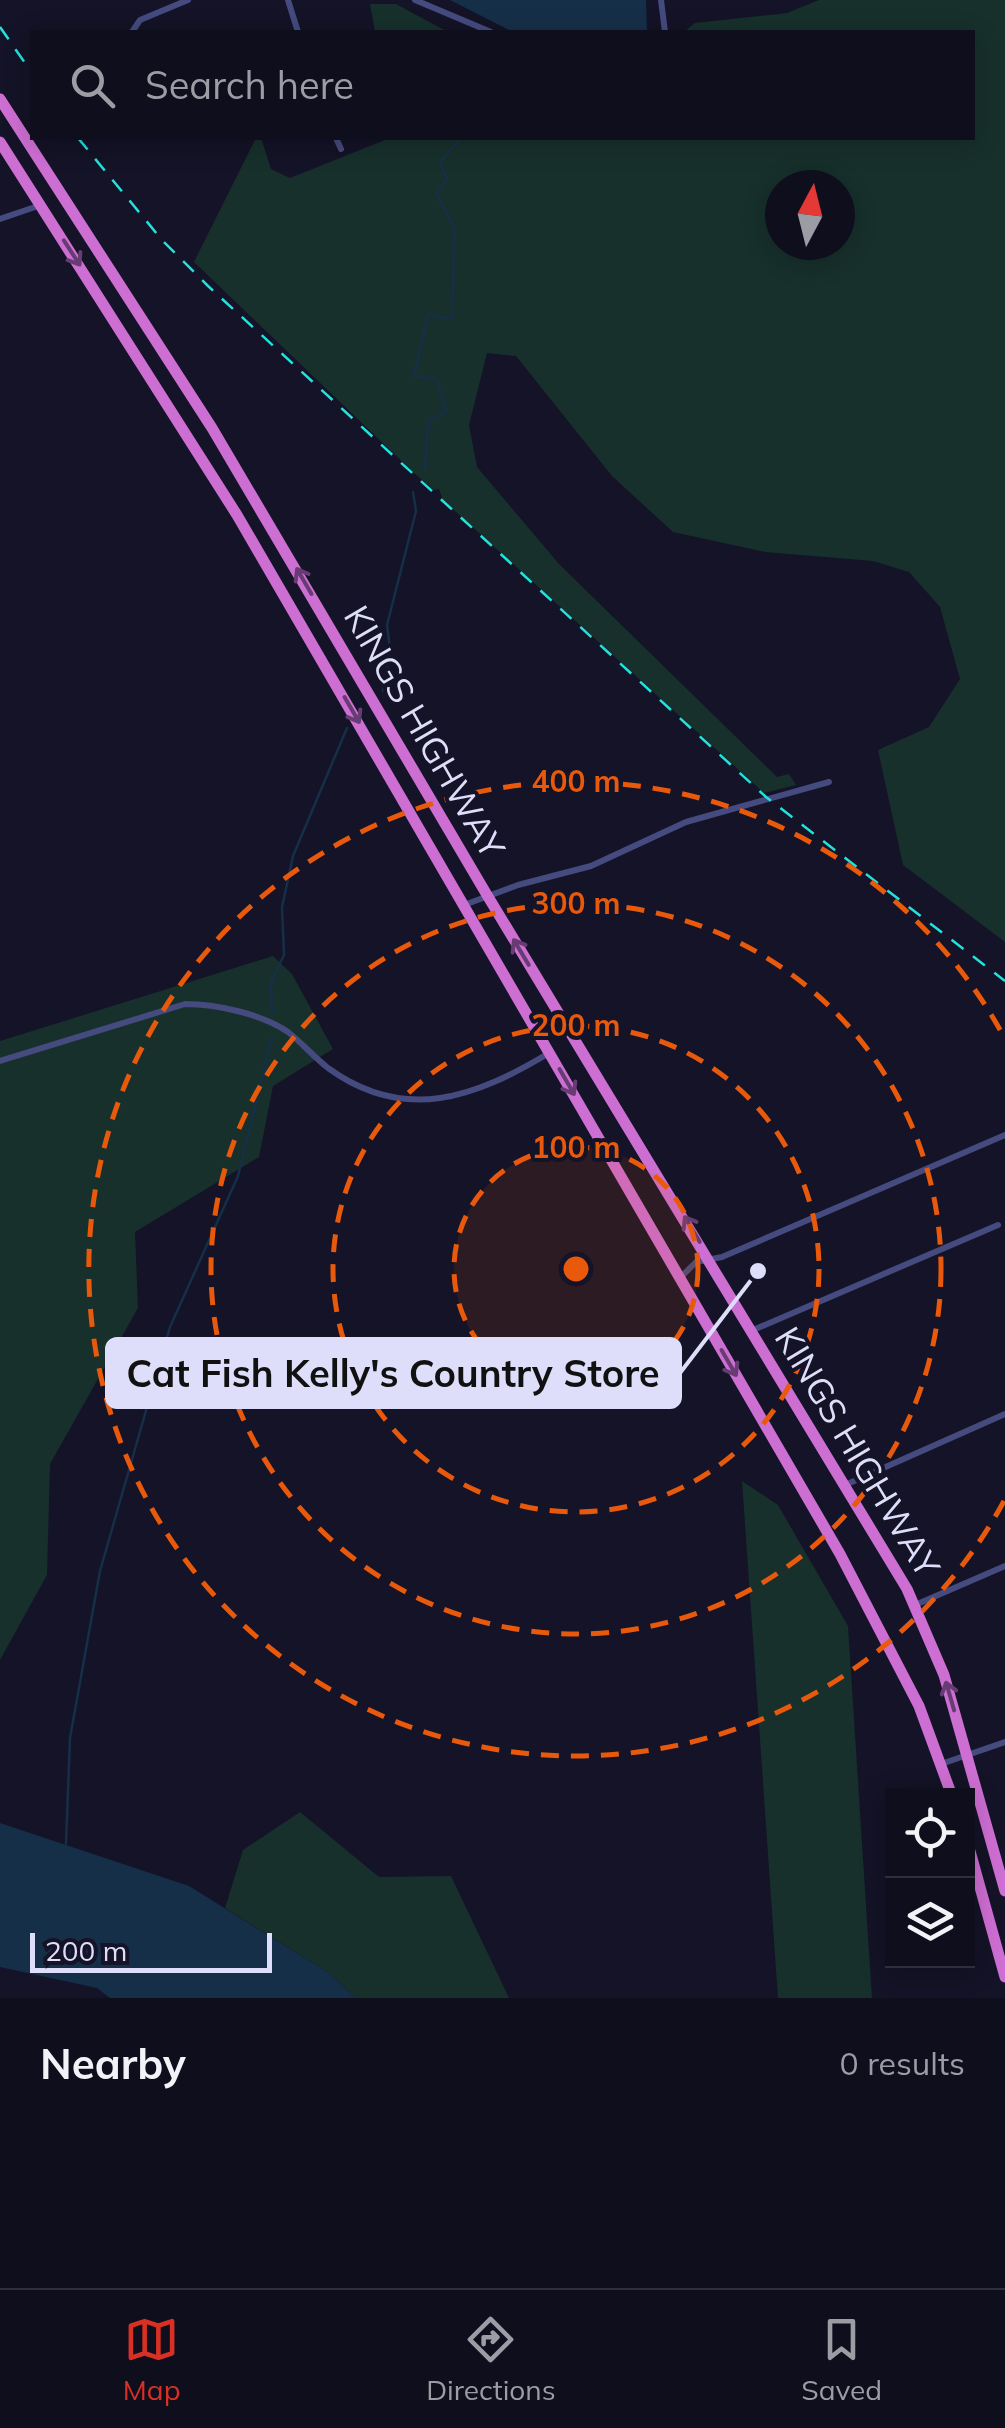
<!DOCTYPE html>
<html lang="en">
<head>
<meta charset="utf-8">
<style>
  body { margin:0; font-family:Mulish,sans-serif; background:#1d1c2a; color:#f1f3f6 }
  .controls { position:absolute; right:30px; bottom:30px; display:grid; overflow:hidden; border-radius:0px; box-shadow:0 5px 25px #0003 }
  .controls button { width:90px; height:90px; display:grid; place-items:center; padding:0; border:0; border-bottom:2px solid #2f2e3b; background:#0f0e1d; color:#f1f3f6; font:50px sans-serif }
  .compass { position:absolute; left:765px; top:170px; width:90px; height:90px; border-radius:50%; background:#0f0e1d; box-shadow:0 5px 25px #0003; rotate:7deg }
  .scale { position:absolute; left:30px; bottom:25px; width:242px; box-sizing:border-box; padding-left:10px; border:5px solid #dedefa; border-top:0; font-size:28px; line-height:35px; white-space:nowrap; color:#dedefa; -webkit-text-stroke:8px #141327; paint-order:stroke }
  .list { margin:0; padding:0; list-style:none }
  h2 { display:flex; justify-content:space-between; align-items:center; height:130px; margin:0; padding:0 40px; font-size:42px }
  h2 small { font-size:32px; font-weight:400; color:#9b9ca4 }
  .icon { flex:none; width:55px; height:55px; fill:none; stroke:currentColor; stroke-width:2; stroke-linecap:round; stroke-linejoin:round }
  .map { position:relative; flex:none; width:1005px; height:1998px; overflow:hidden }
  .search { position:absolute; background:#0f0e1d; box-shadow:0 5px 25px #0003; left:30px; right:30px; top:30px; height:110px; display:flex; align-items:center; gap:25px; box-sizing:border-box; padding:0 35px; border-radius:0px; color:#9b9ca4; font-size:38px }
  .sheet { height:290px; background:#0f0e1d }
  nav { display:flex; justify-content:space-around; align-items:center; box-sizing:border-box; height:140px; border-top:2px solid #2f2e3b; background:#0f0e1d; font-size:28px; color:#9b9ca4 }
  nav a { display:grid; justify-items:center; gap:5px }
  nav .on { color:#d93025 }
  .map>svg:first-child { display:block }
  .green { fill:#17302c; fill-rule:evenodd }
  .water { fill:#162f48 }
  .lines { fill:none; stroke-linecap:round; stroke-linejoin:round }
  .stream { stroke:#162f48; stroke-width:2.5 }
  .minor { stroke:#454a7f; stroke-width:6 }
  .trunk { stroke:#cd6ed2; stroke-width:11 }
  .rail { stroke:#23e1dc; stroke-width:2.5; stroke-dasharray:15 12; stroke-linecap:butt }
  .oneway { stroke:#673c74 }
  .ring { fill:none; stroke:#e8590c; stroke-width:5; stroke-dasharray:18 12 }
  .labels { text-anchor:middle; stroke-width:8; stroke-linejoin:round; paint-order:stroke }
  .street-label { font-size:35px; fill:#dedefa; stroke:#141327 }
  .centre { fill:#e8590c; stroke:#141327; stroke-width:5 }
  .ring-label { font-size:30px; text-anchor:middle; font-weight:bold; fill:#e8590c; stroke:#141327; stroke-width:8; stroke-linejoin:round; paint-order:stroke }
  .leader { fill:none; stroke:#dedefa; stroke-width:4 }
  .callout-dot { fill:#dedefa; stroke:#141327; stroke-width:4 }
  .callout { fill:#dedefa; stroke:#dedefa; stroke-width:4 }
  .callout-label { font-size:38px; text-anchor:middle; font-weight:bold; fill:#111 }
</style>
</head>
<body>
<div class="map">
<svg width="1005" height="1998" viewBox="0 0 1005 1998">
  <rect width="100%" height="100%" fill="#141327"/>
  <g class="green">
    <path d="M 819,0 L 1005,0 L 1005,942 L 903,865 L 878,750 L 929,727 L 960,679 L 940,607 L 909,572 L 873,561 L 765,552 L 673,532 L 612,476 L 516,356 L 487,353 L 469,425 L 477,467 L 559,564 L 777,777 L 789,774 L 796,785 L 764,793 L 443,500 L 439,489 L 434,490 L 414,473 L 194,262 L 256,138 L 261,138 L 271,169 L 290,178 L 390,138 L 972,138 L 972,32 L 684,32 L 695,23 L 787,13 ZM 780,185 L 840,185 L 840,245 L 780,245 Z"/>
    <path d="M 370,4 L 396,4 L 448,32 L 375,32 Z"/>
    <path d="M 273,956 L 292,974 L 333,1049 L 273,1086 L 259,1157 L 135,1232 L 138,1308 L 50,1464 L 47,1575 L 0,1660 L 0,1041 Z"/>
    <path d="M 742,1481 L 778,1505 L 848,1626 L 872,1998 L 778,1998 Z"/>
    <path d="M 300,1812 L 379,1877 L 451,1876 L 509,1998 L 356,1998 L 329,1973 L 225,1908 L 243,1850 Z"/>
  </g>
  <g class="water">
    <path d="M 450,0 L 646,0 L 647,32 L 513,32 Z"/>
    <path d="M 0,1823 L 189,1886 L 329,1973 L 356,1998 L 110,1998 L 97,1988 L 0,1967 Z"/>
  </g>
  <g class="lines">
    <g class="stream">
      <path d="M 425,469 L 428,421 L 446,412 L 437,379 L 414,376 L 428,314 L 452,319 L 455,228 L 436,194 L 447,179 L 440,162 L 461,138"/>
      <path d="M 383,691 L 390,649 L 387,625 L 416,511 L 413,492"/>
      <path d="M 272,1013 L 271,982 L 284,955 L 282,907 L 293,856 L 347,728"/>
      <path d="M 66,1844 L 70,1738 L 100,1571 L 170,1327 L 238,1176 L 272,1037"/>
    </g>
    <g class="minor">
      <path d="M 288,0 L 298,32"/>
      <path d="M 415,0 L 491,32"/>
      <path d="M 661,0 L 665,32"/>
      <path d="M 132,32 L 140,20 L 188,0"/>
      <path d="M 336,138 L 341,149"/>
      <path d="M 0,219 L 41,205"/>
      <path d="M 464,905 L 518,885 L 591,866 L 686,822 L 829,782"/>
      <path d="M 0,1061 L 185,1004 C 216,1004 262,1014 288,1032 C 302,1043 314,1057 328,1068 C 405,1124 476,1097 549,1053"/>
      <path d="M 681,1277 L 696,1262 L 722,1257 L 1005,1135"/>
      <path d="M 753,1330 L 998,1225"/>
      <path d="M 845,1485 L 1005,1414"/>
      <path d="M 915,1605 L 1005,1566"/>
      <path d="M 941,1764 L 1005,1742"/>
    </g>
    <g class="trunk">
      <path d="M 0,99 L 212,428 L 487,895 L 907,1589 L 944,1675 L 1005,1891"/>
      <path d="M 0,142 L 237,515 L 840,1554 L 919,1706 L 952,1796"/>
      <path d="M 968,1844 L 1005,1977"/>
    </g>
    <g class="rail">
      <path d="M 0,27 L 32,73"/>
      <path d="M 78,138 L 162,240 L 208,286 L 766,797 L 1005,981"/>
    </g>
  </g>
  <defs><path id="oneway-shaft" d="M-6 0H5M1.5-3L5.5 0L1.5 3" fill="none" stroke-width="1.6" stroke-linecap="round" stroke-linejoin="round" transform="scale(2.5)"/></defs>
  <g class="oneway">
    <use href="#oneway-shaft" transform="translate(72 253) rotate(57)"/>
    <use href="#oneway-shaft" transform="translate(304 581) rotate(-120)"/>
    <use href="#oneway-shaft" transform="translate(352 710) rotate(60)"/>
    <use href="#oneway-shaft" transform="translate(521 952) rotate(-121)"/>
    <use href="#oneway-shaft" transform="translate(567 1082) rotate(60)"/>
    <use href="#oneway-shaft" transform="translate(692 1229) rotate(-121)"/>
    <use href="#oneway-shaft" transform="translate(729 1363) rotate(60)"/>
    <use href="#oneway-shaft" transform="translate(950 1696) rotate(-106)"/>
  </g>
  <circle cx="576" cy="1269" r="122" fill="#e8590c" fill-opacity=".12"/>
  <g class="ring">
    <circle cx="576" cy="1269" r="122"/>
    <circle cx="576" cy="1269" r="243"/>
    <circle cx="576" cy="1269" r="365"/>
    <path d="M1004 1501A487 487 0 1 1 1004 1037"/>
  </g>
  <g class="labels">
    <g class="street-label">
      <text transform="translate(424 732) rotate(60)" y="12">KINGS HIGHWAY</text>
      <text transform="translate(857 1452) rotate(59)" y="12">KINGS HIGHWAY</text>
    </g>
  </g>
  <circle cx="576" cy="1269" r="15" class="centre"/>
  <g class="ring-label">
    <text x="576" y="792">400 m</text>
    <text x="576" y="914">300 m</text>
    <text x="576" y="1036">200 m</text>
    <text x="576" y="1158">100 m</text>
  </g>
  <path class="leader" d="M758 1271L680 1373"/>
  <circle class="callout-dot" cx="758" cy="1271" r="10"/>
  <rect class="callout" x="107" y="1339" width="573" height="68" rx="10"/>
  <g class="callout-label">
    <text x="393" y="1387">Cat Fish Kelly's Country Store</text>
  </g>
</svg>
<div class="controls">
<button><svg class="icon" aria-label="locate" viewBox="0 0 24 24"><circle cx="12" cy="12" r="6"/><path d="M12 2v4M12 18v4M2 12h4M18 12h4"/></svg></button>
<button><svg class="icon" aria-label="layers" viewBox="0 0 24 24"><path d="M12 4l9 5-9 5-9-5zM3 14l9 5 9-5"/></svg></button>
</div>
<svg class="compass" viewBox="-18 -18 36 36"><path d="M0-13l5 13h-10z" fill="#e53935"/><path d="M0 13l5-13h-10z" fill="#9b9ca4"/></svg>
<div class="scale">200 m</div>
<div class="search"><svg class="icon" aria-label="search" viewBox="0 0 24 24"><circle cx="10" cy="10" r="6"/><path d="M15 15l6 6"/></svg>Search here</div>
</div>
<section class="sheet">
<h2>Nearby<small>0 results</small></h2>
<ul class="list">
</ul>
</section>
<nav>
<a class="on"><svg class="icon" aria-label="map" viewBox="0 0 24 24"><path d="M3 6l6-2 6 2 6-2v14l-6 2-6-2-6 2zM9 4v14M15 6v14"/></svg>Map</a>
<a><svg class="icon" aria-label="directions" viewBox="0 0 24 24"><path d="M12 3l9 9-9 9-9-9zM9 14v-3h6M13 9l2 2-2 2"/></svg>Directions</a>
<a><svg class="icon" aria-label="saved" viewBox="0 0 24 24"><path d="M7 4h10v16l-5-4-5 4z"/></svg>Saved</a>
</nav>
</body>
</html>
